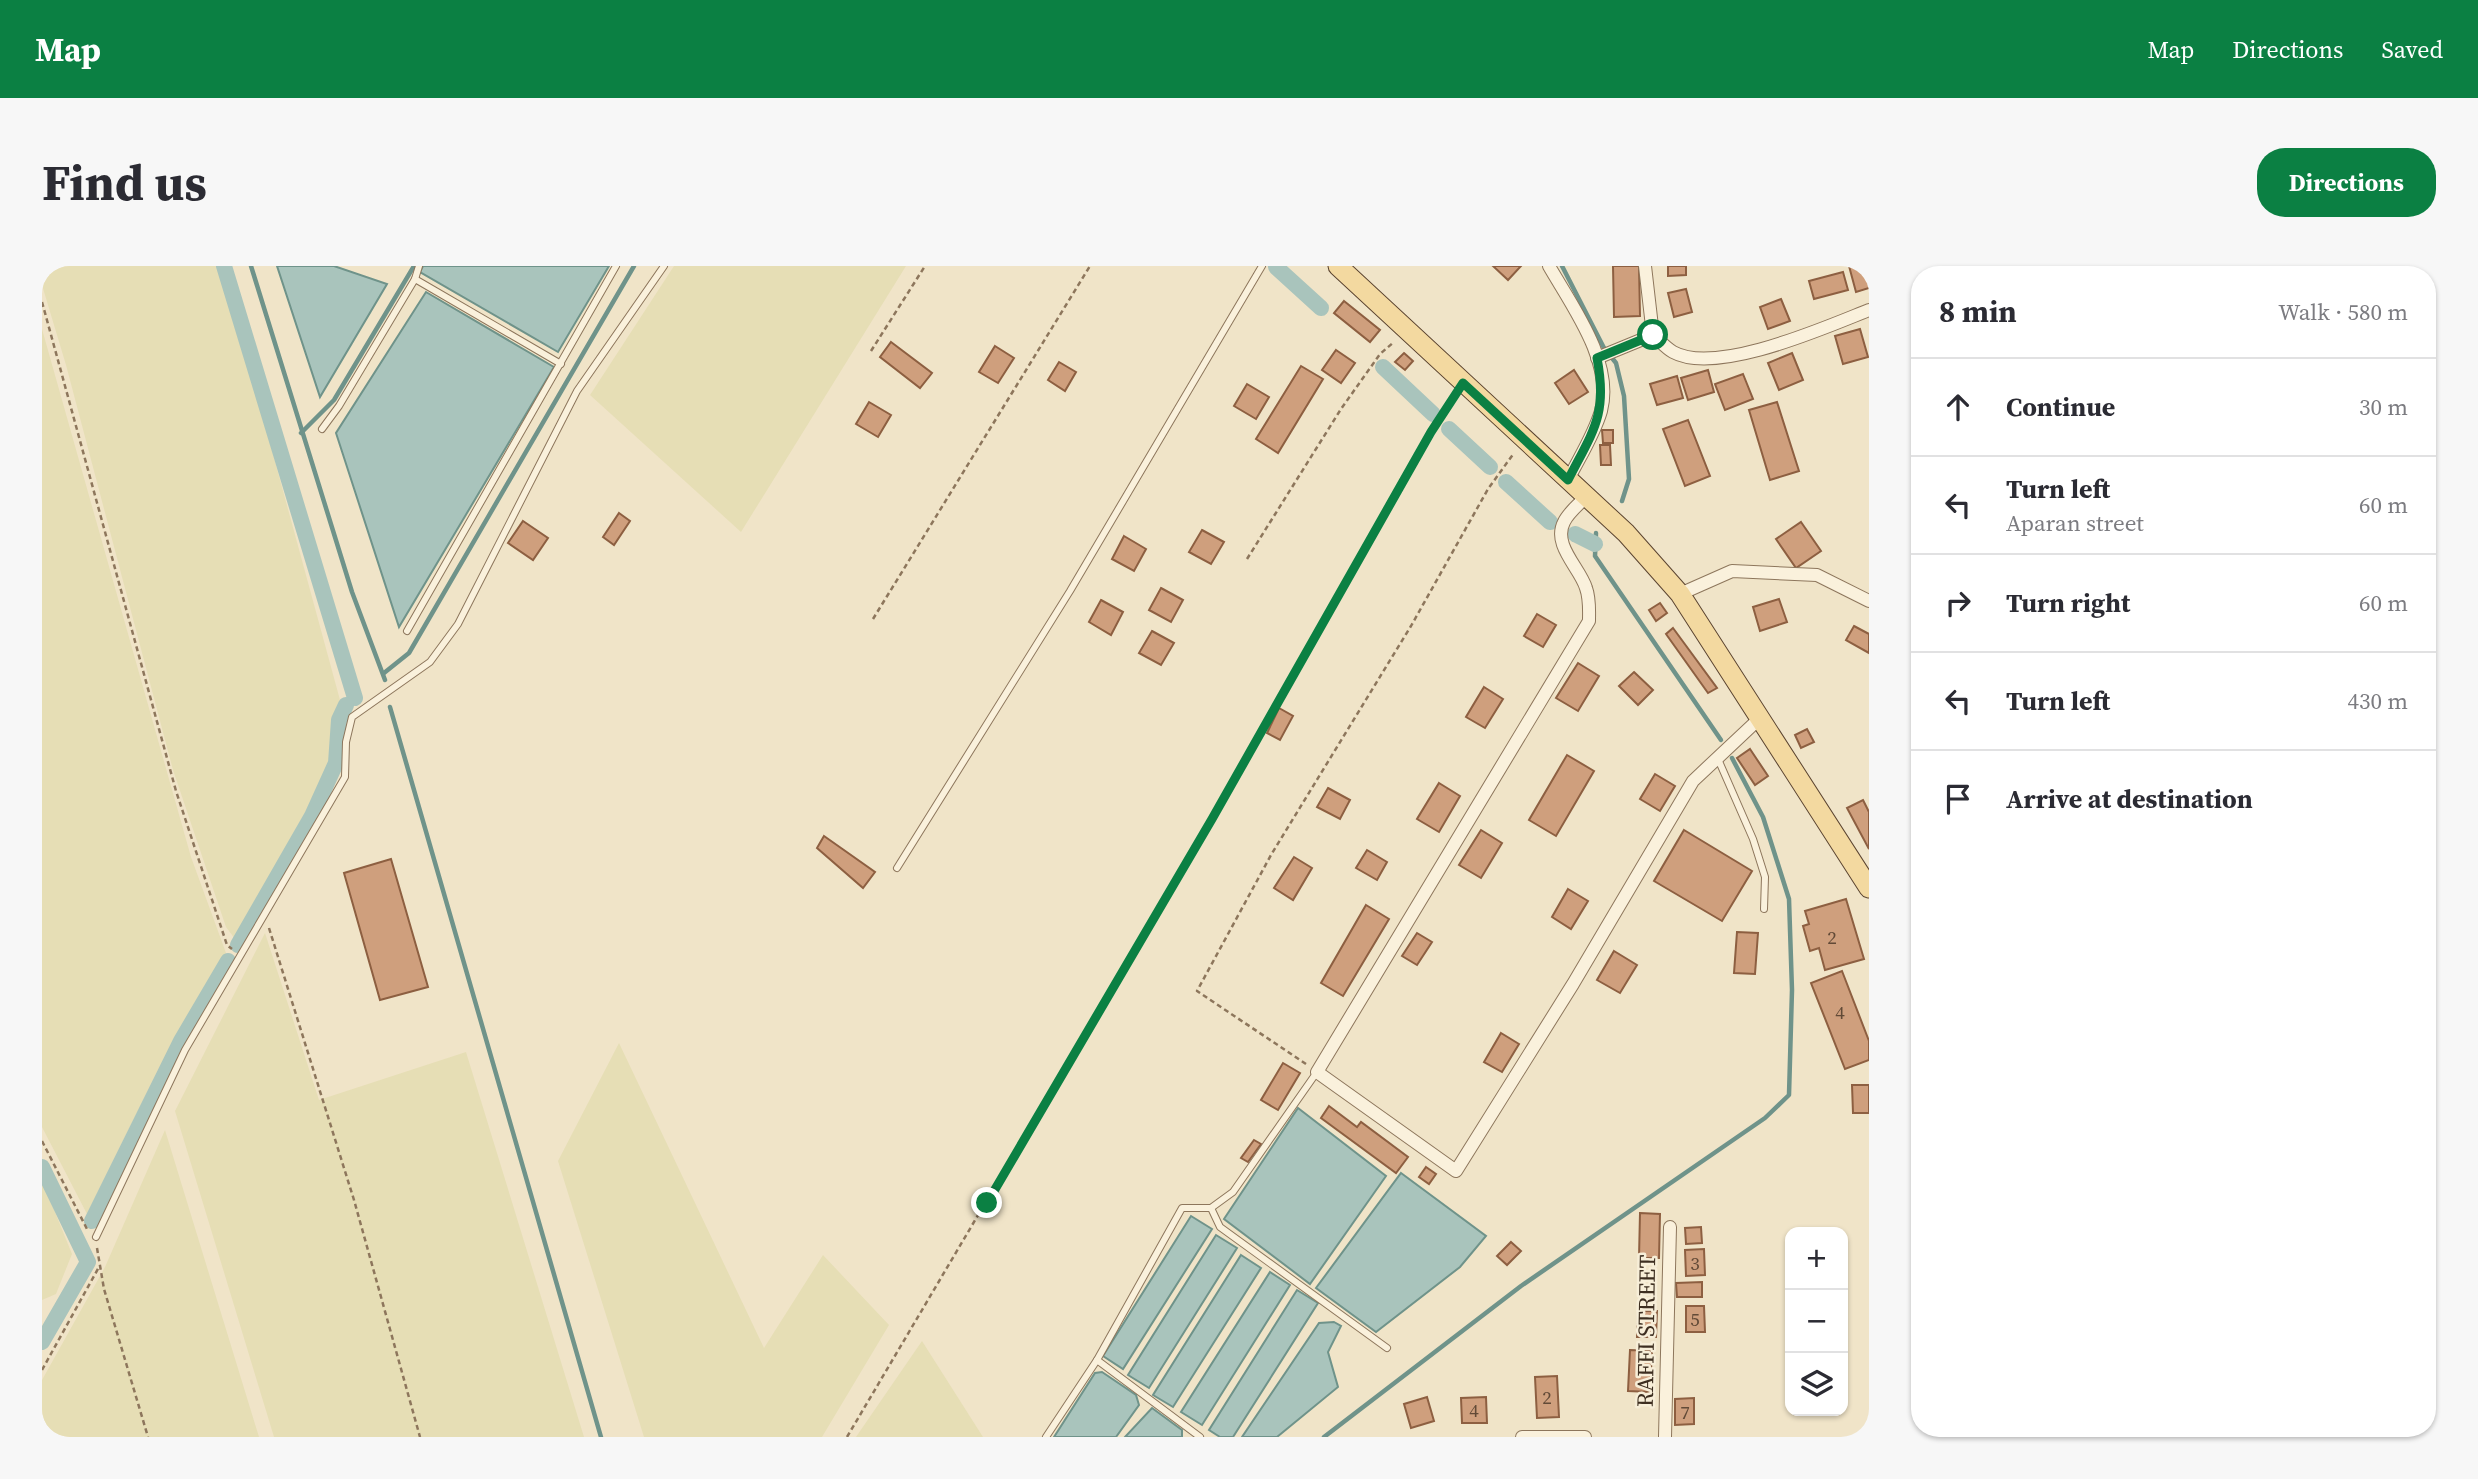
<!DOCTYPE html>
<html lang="en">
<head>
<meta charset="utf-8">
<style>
  body { margin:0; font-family:"Source Serif 4",serif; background:#f7f7f7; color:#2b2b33 }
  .controls { position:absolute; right:21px; bottom:21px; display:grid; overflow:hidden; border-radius:14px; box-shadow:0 2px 5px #0004 }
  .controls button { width:63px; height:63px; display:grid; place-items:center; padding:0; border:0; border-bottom:2px solid #e1e1e2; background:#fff; color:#2b2b33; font:35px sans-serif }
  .stop { position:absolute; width:21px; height:21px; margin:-16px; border:5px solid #0b8043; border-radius:50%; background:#fff }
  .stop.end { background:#0b8043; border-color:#fff; box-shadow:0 2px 7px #0008 }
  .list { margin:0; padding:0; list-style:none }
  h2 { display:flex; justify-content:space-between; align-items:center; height:91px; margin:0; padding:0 28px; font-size:30px }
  h2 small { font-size:23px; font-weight:400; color:#7c7c81 }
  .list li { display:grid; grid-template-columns:46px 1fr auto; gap:21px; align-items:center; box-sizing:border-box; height:98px; padding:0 28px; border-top:2px solid #e1e1e2 }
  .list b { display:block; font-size:26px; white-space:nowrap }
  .list p { margin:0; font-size:23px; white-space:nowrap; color:#7c7c81 }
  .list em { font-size:23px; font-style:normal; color:#7c7c81 }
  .icon { flex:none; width:38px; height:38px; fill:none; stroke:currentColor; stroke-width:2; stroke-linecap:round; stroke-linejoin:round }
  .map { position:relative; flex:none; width:1827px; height:1171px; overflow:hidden; border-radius:28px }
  header { display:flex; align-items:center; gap:42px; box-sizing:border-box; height:98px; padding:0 35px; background:#0b8043; color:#fff }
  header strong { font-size:33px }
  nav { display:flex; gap:38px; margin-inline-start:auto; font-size:24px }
  .intro { display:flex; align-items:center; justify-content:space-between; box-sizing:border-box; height:168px; padding:0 42px }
  h1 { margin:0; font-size:49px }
  .button { padding:18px 32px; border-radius:28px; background:#0b8043; color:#fff; font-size:24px; font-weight:700 }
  main { display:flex; gap:42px; padding:0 42px }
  aside { flex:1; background:#fff; border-radius:28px; box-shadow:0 2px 5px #0004 }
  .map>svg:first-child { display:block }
  .farmland { fill:#e6deb5 }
  .water { fill:#a9c4bc; stroke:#6f938a; stroke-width:2 }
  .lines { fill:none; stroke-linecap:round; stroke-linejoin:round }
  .stream { stroke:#6f938a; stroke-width:4.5 }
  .canal { stroke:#a9c4bc; stroke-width:16 }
  .building { fill:#cf9f7d; stroke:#8d5f41; stroke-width:2 }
  .service-casing { stroke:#8d765c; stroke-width:8 }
  .minor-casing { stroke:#8d765c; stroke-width:14 }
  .primary-casing { stroke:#5b4430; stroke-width:21 }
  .path { stroke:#8d765c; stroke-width:2.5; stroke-dasharray:5 3.5; stroke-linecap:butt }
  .service { stroke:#faf1dc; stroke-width:6 }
  .minor { stroke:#faf1dc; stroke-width:12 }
  .primary { stroke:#f3d9a0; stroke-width:19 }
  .route { stroke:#0b8043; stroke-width:9 }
  .labels { text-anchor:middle; stroke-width:5; stroke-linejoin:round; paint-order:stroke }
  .number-label { font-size:19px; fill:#624a37 }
  .street-label { font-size:23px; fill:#3d2e20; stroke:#f7eed8 }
</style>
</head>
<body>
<header>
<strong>Map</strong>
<nav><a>Map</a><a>Directions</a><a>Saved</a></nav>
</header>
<div class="intro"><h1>Find us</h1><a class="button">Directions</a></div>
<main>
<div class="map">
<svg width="1827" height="1171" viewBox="0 0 1827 1171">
  <rect width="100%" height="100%" fill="#f0e4c8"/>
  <g class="farmland">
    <path d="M 0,0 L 180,0 L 185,19 L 298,434 L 290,498 L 193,673 L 184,661 L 131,504 L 24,99 L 0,19 Z"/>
    <path d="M 632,0 L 864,0 L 699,266 L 548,129 Z"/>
    <path d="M 0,63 L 149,591 L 184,687 L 116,804 L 45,948 L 0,861 Z"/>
    <path d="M 223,667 L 277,834 L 424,786 L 542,1171 L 232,1171 L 133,845 Z"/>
    <path d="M 577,777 L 722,1082 L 781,989 L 847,1059 L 780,1171 L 602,1171 L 516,895 Z"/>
    <path d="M 123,864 L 217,1171 L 0,1171 L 0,1114 L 63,1001 Z"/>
    <path d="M 0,914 L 30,988 L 14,1028 L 0,1034 Z"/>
    <path d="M 880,1075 L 941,1171 L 814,1171 Z"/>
  </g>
  <g class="water">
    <path d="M 235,0 L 292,0 L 345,18 L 278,131 Z"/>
    <path d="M 381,0 L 567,0 L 516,86 L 378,6 Z"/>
    <path d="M 384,26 L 512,101 L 357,361 L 294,167 Z"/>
    <path d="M 1256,842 L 1344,910 L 1268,1018 L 1182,953 Z"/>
    <path d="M 1359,907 L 1444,970 L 1418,1001 L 1334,1066 L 1274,1022 Z"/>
    <path d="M 1149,950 L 1170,963 L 1081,1103 L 1061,1090 Z"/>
    <path d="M 1174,969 L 1195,982 L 1107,1122 L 1086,1109 Z"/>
    <path d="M 1199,989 L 1219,1002 L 1131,1141 L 1111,1129 Z"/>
    <path d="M 1228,1006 L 1248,1019 L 1160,1159 L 1139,1146 Z"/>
    <path d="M 1255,1024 L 1276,1037 L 1191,1171 L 1178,1171 L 1167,1164 Z"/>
    <path d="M 1292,1056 L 1299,1060 L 1286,1086 L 1296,1121 L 1235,1171 L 1200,1171 L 1277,1057 Z"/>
    <path d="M 1060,1106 L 1094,1129 L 1097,1139 L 1074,1171 L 1012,1171 L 1053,1107 Z"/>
    <path d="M 1110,1142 L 1140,1164 L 1140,1171 L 1083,1171 Z"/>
  </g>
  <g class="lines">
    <g class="stream">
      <path d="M 209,0 L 310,326 L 343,414"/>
      <path d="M 1520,0 L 1562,82 L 1574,97 L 1582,130 L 1587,213 L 1580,235"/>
      <path d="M 259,167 L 292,134 L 372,0"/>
      <path d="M 1554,267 L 1553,290 L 1679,474"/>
      <path d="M 342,407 L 367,387 L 592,0"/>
      <path d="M 348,441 L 559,1171"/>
      <path d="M 1282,1171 L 1479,1020 L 1723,852 L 1747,829 L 1750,724 L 1747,633 L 1721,551 L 1690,492"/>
    </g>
    <g class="canal">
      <path d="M 182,0 L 313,432"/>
      <path d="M 1234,1 L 1279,42"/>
      <path d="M 1341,101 L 1391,148"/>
      <path d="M 1407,163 L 1448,201"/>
      <path d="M 1464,216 L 1508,256"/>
      <path d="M 1533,268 L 1553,278"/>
      <path d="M 196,679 L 270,550 L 294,497 L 297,454 L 304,439"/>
      <path d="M 0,901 L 46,996 L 0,1076"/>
      <path d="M 50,955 L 139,775 L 186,695"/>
    </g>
  </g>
  <g class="building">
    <path d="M 1451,0 L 1479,0 L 1466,14 Z"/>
    <path d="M 1571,0 L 1597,0 L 1598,50 L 1572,51 Z"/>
    <path d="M 1626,0 L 1644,0 L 1644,9 L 1626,10 Z"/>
    <path d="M 1807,0 L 1827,0 L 1827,22 L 1814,26 Z"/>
    <path d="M 1801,6 L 1806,24 L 1772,33 L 1767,15 Z"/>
    <path d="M 1644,23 L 1650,46 L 1632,51 L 1626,27 Z"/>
    <path d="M 1739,33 L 1748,55 L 1726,63 L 1718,41 Z"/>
    <path d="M 1302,35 L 1338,64 L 1328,76 L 1292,47 Z"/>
    <path d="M 1818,63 L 1826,91 L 1801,98 L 1793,70 Z"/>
    <path d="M 849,76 L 890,107 L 878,122 L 838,91 Z"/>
    <path d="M 953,80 L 972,92 L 956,117 L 937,106 Z"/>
    <path d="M 1294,84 L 1313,97 L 1299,117 L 1280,104 Z"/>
    <path d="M 1362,87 L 1371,95 L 1363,104 L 1353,96 Z"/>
    <path d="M 1750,87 L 1761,114 L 1737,124 L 1726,97 Z"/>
    <path d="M 1017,96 L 1034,106 L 1023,125 L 1006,114 Z"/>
    <path d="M 1259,100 L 1281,113 L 1236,187 L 1214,173 Z"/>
    <path d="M 1532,104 L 1546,126 L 1527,138 L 1513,117 Z"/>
    <path d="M 1666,104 L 1672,126 L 1646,134 L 1639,112 Z"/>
    <path d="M 1701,108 L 1711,133 L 1683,144 L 1673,118 Z"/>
    <path d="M 1635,110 L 1641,132 L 1615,139 L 1608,118 Z"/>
    <path d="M 1205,118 L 1227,131 L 1214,153 L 1192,140 Z"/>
    <path d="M 827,136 L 849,149 L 836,171 L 814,158 Z"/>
    <path d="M 1735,136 L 1757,205 L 1728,214 L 1707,144 Z"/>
    <path d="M 1646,154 L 1668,210 L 1643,220 L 1621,163 Z"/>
    <path d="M 1560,164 L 1571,164 L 1571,177 L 1561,177 Z"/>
    <path d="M 1558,179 L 1568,179 L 1569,199 L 1559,199 Z"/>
    <path d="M 577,247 L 588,255 L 572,279 L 561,271 Z"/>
    <path d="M 481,255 L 506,272 L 491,294 L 466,277 Z"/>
    <path d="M 1759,256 L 1779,285 L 1754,302 L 1734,273 Z"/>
    <path d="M 1160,264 L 1182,276 L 1169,298 L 1147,286 Z"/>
    <path d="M 1082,270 L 1104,283 L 1092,305 L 1070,293 Z"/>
    <path d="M 1119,322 L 1141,334 L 1129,356 L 1107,344 Z"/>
    <path d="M 1737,333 L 1745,356 L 1718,365 L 1711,341 Z"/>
    <path d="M 1059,334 L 1081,346 L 1069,369 L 1047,356 Z"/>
    <path d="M 1618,337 L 1625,347 L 1614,355 L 1607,344 Z"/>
    <path d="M 1495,348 L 1514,359 L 1501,381 L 1482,370 Z"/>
    <path d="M 1812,360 L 1827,368 L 1827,387 L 1804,374 Z"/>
    <path d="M 1631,362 L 1675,422 L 1666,427 L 1624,368 Z"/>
    <path d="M 1110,365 L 1132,377 L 1119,399 L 1097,387 Z"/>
    <path d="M 1536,397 L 1557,410 L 1536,445 L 1514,432 Z"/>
    <path d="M 1592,406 L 1611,424 L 1596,439 L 1577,420 Z"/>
    <path d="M 1442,421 L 1461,433 L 1443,462 L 1424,451 Z"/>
    <path d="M 1237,442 L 1251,450 L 1238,474 L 1225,467 Z"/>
    <path d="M 1765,463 L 1772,476 L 1759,482 L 1753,469 Z"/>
    <path d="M 1708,483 L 1726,510 L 1713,519 L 1695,492 Z"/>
    <path d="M 1525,489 L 1552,505 L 1514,570 L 1487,554 Z"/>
    <path d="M 1613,508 L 1633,520 L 1618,545 L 1598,533 Z"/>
    <path d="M 1397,517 L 1418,530 L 1397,566 L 1375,553 Z"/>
    <path d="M 1286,522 L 1308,534 L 1298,553 L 1275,541 Z"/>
    <path d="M 1821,534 L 1827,546 L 1827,583 L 1805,542 Z"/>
    <path d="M 1439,564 L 1460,577 L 1439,612 L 1417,599 Z"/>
    <path d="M 1642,564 L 1710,605 L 1680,655 L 1612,615 Z"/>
    <path d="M 782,570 L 833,606 L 821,622 L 775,582 Z"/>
    <path d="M 1325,584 L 1345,596 L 1335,614 L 1314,602 Z"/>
    <path d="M 1252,591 L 1270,602 L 1251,634 L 1232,622 Z"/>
    <path d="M 349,593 L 386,721 L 338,734 L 302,607 Z"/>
    <path d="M 1526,623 L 1546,635 L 1529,663 L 1510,651 Z"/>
    <path d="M 1804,633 L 1822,693 L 1783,704 L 1777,682 L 1768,685 L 1761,660 L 1767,658 L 1763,645 Z"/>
    <path d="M 1324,639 L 1347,653 L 1301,730 L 1279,717 Z"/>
    <path d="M 1695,666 L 1716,667 L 1713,708 L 1692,707 Z"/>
    <path d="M 1375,667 L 1390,676 L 1375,699 L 1360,690 Z"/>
    <path d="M 1572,685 L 1595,699 L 1578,727 L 1555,714 Z"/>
    <path d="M 1800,705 L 1827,775 L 1827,794 L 1803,803 L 1769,717 Z"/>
    <path d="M 1459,767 L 1477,778 L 1460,806 L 1442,796 Z"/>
    <path d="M 1241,797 L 1258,807 L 1236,844 L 1219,834 Z"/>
    <path d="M 1810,819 L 1827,819 L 1827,847 L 1811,847 Z"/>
    <path d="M 1287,840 L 1315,861 L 1319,856 L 1366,891 L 1354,907 L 1279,852 Z"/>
    <path d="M 1212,874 L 1219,878 L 1206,896 L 1199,892 Z"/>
    <path d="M 1384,901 L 1394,908 L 1387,918 L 1377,911 Z"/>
    <path d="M 1598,947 L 1618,948 L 1617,992 L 1597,992 Z"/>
    <path d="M 1659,961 L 1660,977 L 1644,978 L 1643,962 Z"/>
    <path d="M 1469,976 L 1479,985 L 1465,999 L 1455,990 Z"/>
    <path d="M 1662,983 L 1663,1009 L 1644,1010 L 1643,984 Z"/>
    <path d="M 1660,1016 L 1660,1031 L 1635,1031 L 1634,1017 Z"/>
    <path d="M 1644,1040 L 1662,1040 L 1663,1066 L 1644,1066 Z"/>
    <path d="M 1596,1045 L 1615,1045 L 1614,1071 L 1595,1071 Z"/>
    <path d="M 1588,1084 L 1610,1085 L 1608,1126 L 1586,1125 Z"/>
    <path d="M 1515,1110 L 1517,1151 L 1495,1152 L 1493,1111 Z"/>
    <path d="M 1385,1131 L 1392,1155 L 1369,1162 L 1362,1138 Z"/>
    <path d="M 1444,1131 L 1445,1157 L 1420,1157 L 1419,1132 Z"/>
    <path d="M 1652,1132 L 1652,1158 L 1633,1159 L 1633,1133 Z"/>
  </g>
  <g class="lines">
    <defs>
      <g id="service">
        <path d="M 373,13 L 519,98"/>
        <path d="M 280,163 L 297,140 L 373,13 L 377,0"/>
        <path d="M 365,365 L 574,0"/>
        <path d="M 1676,493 L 1711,573 L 1723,611 L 1722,643"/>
        <path d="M 855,602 L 1028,325 L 1220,0"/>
        <path d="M 1169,942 L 1178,961 L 1345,1082"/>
        <path d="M 54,971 L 143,784 L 303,511 L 304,476 L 310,451 L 388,396 L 416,358 L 535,125 L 622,0"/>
        <path d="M 1055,1094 L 1158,1171"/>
        <path d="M 1004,1171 L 1055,1094 L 1140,942 L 1169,942 L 1191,926 L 1275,806"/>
      </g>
      <g id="minor">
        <path d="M 1507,0 C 1530,40 1572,96 1559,145 C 1552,169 1537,192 1526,214"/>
        <path d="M 1603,0 L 1611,69 C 1617,74 1624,82 1631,86 C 1674,110 1784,61 1827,44"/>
        <path d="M 1555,92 L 1611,69"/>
        <path d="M 1544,231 C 1537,238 1526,247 1522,256 C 1510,279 1538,302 1544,322 C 1548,333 1547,344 1547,355 L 1275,806 L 1414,905 L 1531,718 L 1651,515 L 1718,452"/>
        <path d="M 1638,328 L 1690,305 L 1775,309 L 1827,335"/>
        <path d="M 1480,1171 L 1543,1171"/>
        <path d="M 1623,1171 L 1628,961"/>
      </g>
      <path id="primary" d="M 1296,0 L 1584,267 L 1638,328 L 1827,622"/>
    </defs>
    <use href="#service" class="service-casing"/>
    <use href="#minor" class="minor-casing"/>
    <use href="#primary" class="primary-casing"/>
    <g class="path">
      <path d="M 0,36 L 134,525 L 185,679 L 190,683"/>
      <path d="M 829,85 L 883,0"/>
      <path d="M 1205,293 L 1299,143 L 1338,88 L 1352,76"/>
      <path d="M 831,353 L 1048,0"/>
      <path d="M 227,662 L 312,934 L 378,1171"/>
      <path d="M 1264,798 L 1155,725 L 1229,589 L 1369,360 L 1446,223 L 1472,187"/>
      <path d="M 0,875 L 46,965"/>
      <path d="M 55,982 L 62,1023 L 106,1171"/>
      <path d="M 0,1104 L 57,1001"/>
      <path d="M 805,1171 L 1170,553 L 1410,131"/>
    </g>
    <use href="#service" class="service"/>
    <use href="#minor" class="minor"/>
    <use href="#primary" class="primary"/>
  </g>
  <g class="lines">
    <path class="route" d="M 945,937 L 1170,553 L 1389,166 L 1421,117 L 1526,214 C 1551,165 1566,149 1555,92 L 1611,69"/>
  </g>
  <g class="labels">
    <g class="number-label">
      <text x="1790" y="678">2</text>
      <text x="1798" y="753">4</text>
      <text x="1653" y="1004">3</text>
      <text x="1653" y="1060">5</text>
      <text x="1505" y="1138">2</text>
      <text x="1432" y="1151">4</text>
      <text x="1643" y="1153">7</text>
    </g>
    <g class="street-label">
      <text transform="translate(1604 1065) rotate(-89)" y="8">RAFFI STREET</text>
    </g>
  </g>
</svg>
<div class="controls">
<button>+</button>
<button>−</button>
<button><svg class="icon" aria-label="layers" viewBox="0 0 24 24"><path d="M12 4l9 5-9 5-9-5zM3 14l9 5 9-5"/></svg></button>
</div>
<div class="stop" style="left:1611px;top:69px"></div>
<div class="stop end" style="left:945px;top:937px"></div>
</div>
<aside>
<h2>8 min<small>Walk · 580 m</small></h2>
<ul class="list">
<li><svg class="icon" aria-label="ahead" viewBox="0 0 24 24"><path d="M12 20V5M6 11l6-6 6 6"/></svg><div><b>Continue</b></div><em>30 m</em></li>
<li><svg class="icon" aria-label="left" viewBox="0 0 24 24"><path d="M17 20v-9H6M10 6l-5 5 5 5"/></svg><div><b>Turn left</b><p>Aparan street</p></div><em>60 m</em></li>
<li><svg class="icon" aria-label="right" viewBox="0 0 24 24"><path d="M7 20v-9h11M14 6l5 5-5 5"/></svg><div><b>Turn right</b></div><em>60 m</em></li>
<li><svg class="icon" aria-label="left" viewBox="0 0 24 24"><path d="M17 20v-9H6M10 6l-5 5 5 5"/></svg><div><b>Turn left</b></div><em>430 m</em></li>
<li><svg class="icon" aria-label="arrive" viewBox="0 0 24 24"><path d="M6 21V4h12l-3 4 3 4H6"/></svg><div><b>Arrive at destination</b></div></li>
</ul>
</aside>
</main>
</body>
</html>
